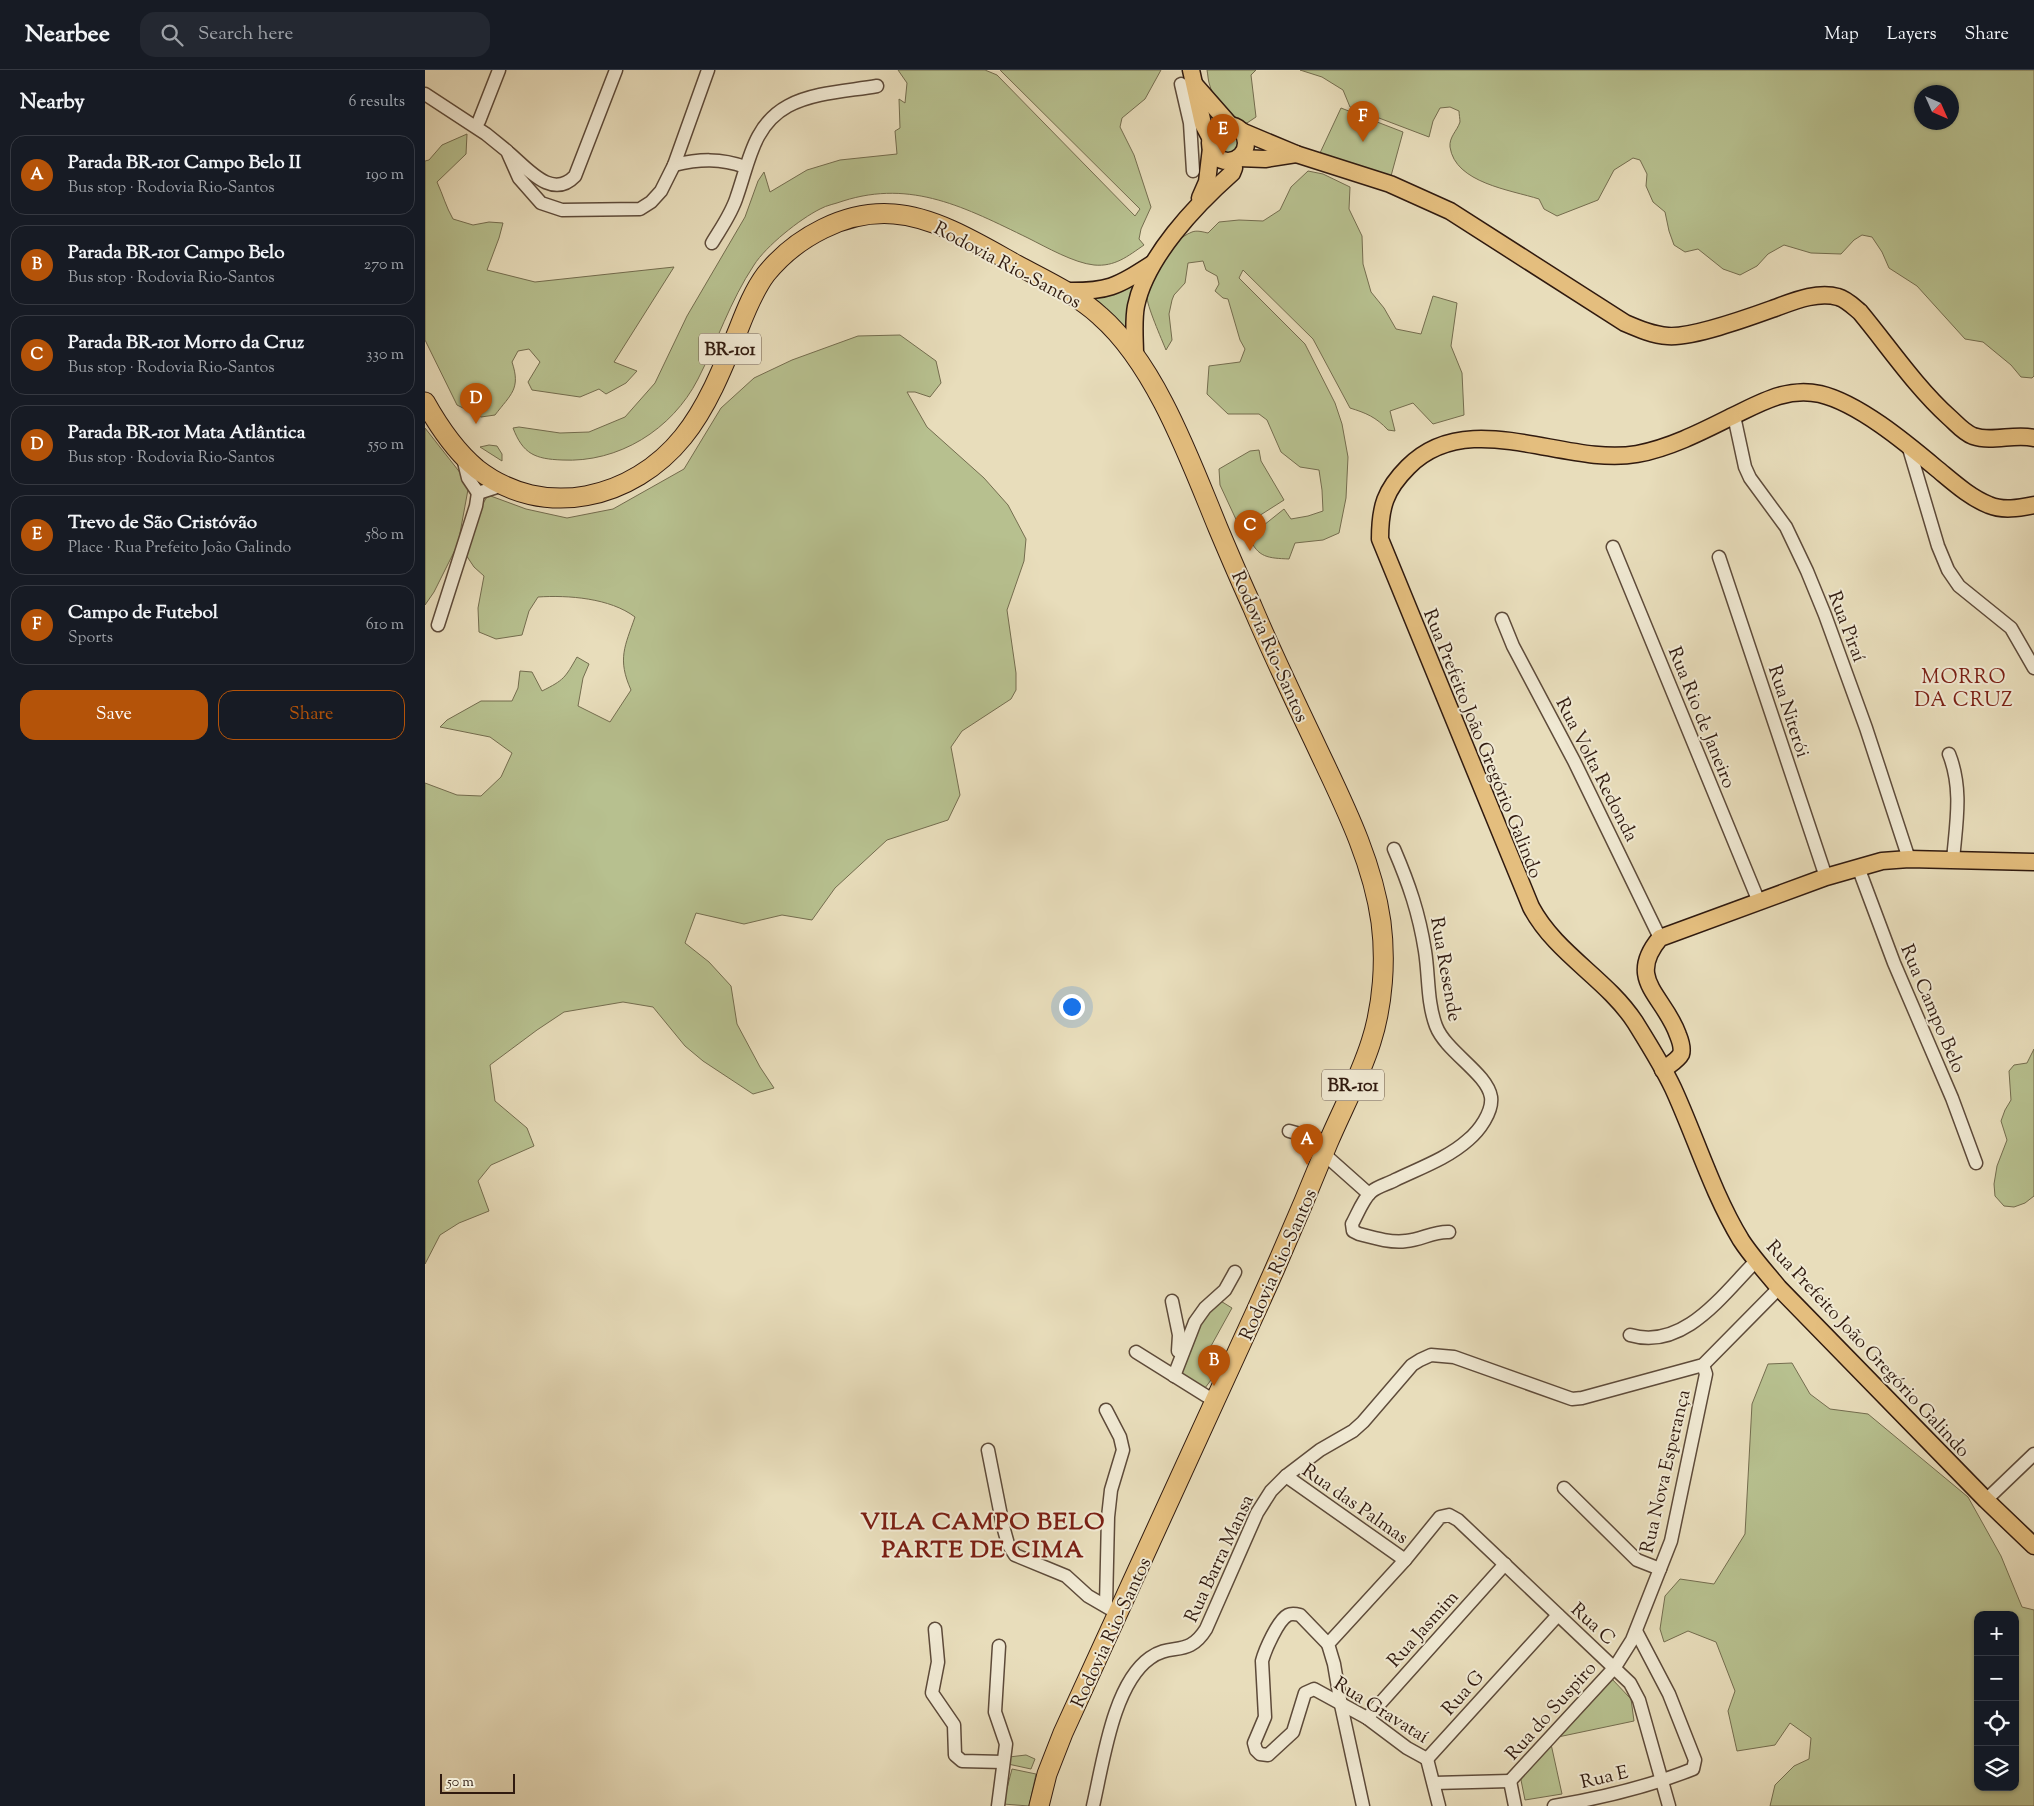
<!DOCTYPE html>
<html lang="en">
<head>
<meta charset="utf-8">
<style>
  body { margin:0; font-family:"Sorts Mill Goudy",serif; background:#242831; color:#f1f3f6 }
  .controls { position:absolute; right:15px; bottom:15px; display:grid; overflow:hidden; border-radius:10px; box-shadow:0 1px 4px #0004 }
  .controls button { width:45px; height:45px; display:grid; place-items:center; padding:0; border:0; border-bottom:1px solid #363941; background:#171b24; color:#f1f3f6; font:25px sans-serif }
  .compass { position:absolute; left:1489px; top:15px; width:45px; height:45px; border-radius:50%; background:#171b24; box-shadow:0 1px 4px #0004; rotate:135deg }
  .scale { position:absolute; left:15px; bottom:12px; width:75px; box-sizing:border-box; padding-left:5px; border:2px solid #301a0f; border-top:0; font-size:14px; line-height:18px; white-space:nowrap; color:#301a0f; -webkit-text-stroke:4px #f0e9d3; paint-order:stroke }
  .you { position:absolute; left:646px; top:936px; width:18px; height:18px; margin:-12px; border:4px solid #fff; border-radius:50%; background:#1a73e8; box-shadow:0 0 0 8px #1a73e833 }
  .badge { display:grid; place-items:center; width:32px; height:32px; border-radius:50%; background:#b45309; color:#fff; font-size:16px; font-weight:700 }
  .pin { position:absolute; translate:-50% -41px; filter:drop-shadow(0 1px 2px #0008) }
  .pin::after { content:''; position:absolute; top:26px; width:18px; height:15px; background:inherit; clip-path:polygon(0 0,100% 0,50% 100%) }
  .list { margin:0; padding:0; list-style:none }
  h2 { display:flex; justify-content:space-between; align-items:center; height:65px; margin:0; padding:0 20px; font-size:21px }
  h2 small { font-size:16px; font-weight:400; color:#9ea1a6 }
  .list li { display:grid; grid-template-columns:32px 1fr auto; gap:15px; align-items:center; box-sizing:border-box; height:80px; margin:0 10px 10px; padding:0 10px; border:1px solid #363941; border-radius:15px }
  .list b { display:block; font-size:19px; white-space:nowrap }
  .list p { margin:0; font-size:16px; white-space:nowrap; color:#9ea1a6 }
  .list em { font-size:16px; font-style:normal; color:#9ea1a6 }
  .actions { display:flex; gap:10px; padding:15px 20px }
  .actions a { flex:1; padding:11px 0; border:1px solid #b45309; border-radius:15px; text-align:center; font-size:18px; color:#b45309 }
  .actions .main { background:#b45309; color:#fff }
  .icon { flex:none; width:28px; height:28px; fill:none; stroke:currentColor; stroke-width:2; stroke-linecap:round; stroke-linejoin:round }
  .map { position:relative; flex:none; width:1609px; height:1736px; overflow:hidden }
  header { display:flex; align-items:center; gap:30px; box-sizing:border-box; height:70px; padding:0 25px; background:#171b24; border-bottom:1px solid #363941 }
  header strong { font-size:24px }
  nav { display:flex; gap:28px; margin-inline-start:auto; font-size:18px }
  .search { width:350px; height:45px; background:#242831; display:flex; align-items:center; gap:12px; box-sizing:border-box; padding:0 18px; border-radius:15px; color:#9ea1a6; font-size:19px }
  main { display:flex }
  aside { flex:1; background:#171b24 }
  .map>svg:first-child { display:block }
  .green { fill:#b7c08f; stroke:#746d4f; fill-rule:evenodd }
  .lines { fill:none; stroke-linecap:round; stroke-linejoin:round }
  .minor-casing { stroke:#5e4b3a; stroke-width:15 }
  .major-casing { stroke:#301a0f; stroke-width:19 }
  .highway-casing { stroke:#301a0f; stroke-width:21 }
  .minor { stroke:#f0e9d3; stroke-width:12 }
  .major { stroke:#e4be7e; stroke-width:16 }
  .highway { stroke:#e4be7e; stroke-width:19 }
  .labels { text-anchor:middle; stroke-width:4; stroke-linejoin:round; paint-order:stroke }
  .shield { fill:#f0e9d3; stroke:#6a584a; stroke-width:1 }
  .shield-label { font-size:18px; font-weight:bold; fill:#301a0f }
  .street-label { font-size:19px; fill:#301a0f; stroke:#f0e9d3 }
  .neighbourhood-label { font-size:20px; letter-spacing:1px; fill:#7a1f14; stroke:#f0e9d3 }
  .district-label { font-size:24px; font-weight:bold; letter-spacing:1px; fill:#7a1f14; stroke:#f0e9d3 }
</style>
</head>
<body>
<header>
<strong>Nearbee</strong>
<div class="search"><svg class="icon" aria-label="search" viewBox="0 0 24 24"><circle cx="10" cy="10" r="6"/><path d="M15 15l6 6"/></svg>Search here</div>
<nav><a>Map</a><a>Layers</a><a>Share</a></nav>
</header>
<main>
<aside>
<h2>Nearby<small>6 results</small></h2>
<ul class="list">
<li><span class="badge">A</span><div><b>Parada BR-101 Campo Belo II</b><p>Bus stop · Rodovia Rio-Santos</p></div><em>190 m</em></li>
<li><span class="badge">B</span><div><b>Parada BR-101 Campo Belo</b><p>Bus stop · Rodovia Rio-Santos</p></div><em>270 m</em></li>
<li><span class="badge">C</span><div><b>Parada BR-101 Morro da Cruz</b><p>Bus stop · Rodovia Rio-Santos</p></div><em>330 m</em></li>
<li><span class="badge">D</span><div><b>Parada BR-101 Mata Atlântica</b><p>Bus stop · Rodovia Rio-Santos</p></div><em>550 m</em></li>
<li><span class="badge">E</span><div><b>Trevo de São Cristóvão</b><p>Place · Rua Prefeito João Galindo</p></div><em>580 m</em></li>
<li><span class="badge">F</span><div><b>Campo de Futebol</b><p>Sports</p></div><em>610 m</em></li>
</ul>
<div class="actions"><a class="main">Save</a><a>Share</a></div>
</aside>
<div class="map">
<svg width="1609" height="1736" viewBox="0 0 1609 1736">
  <rect width="100%" height="100%" fill="#e8ddbb"/>
  <filter id="stains"><feTurbulence type="fractalNoise" baseFrequency=".004" numOctaves="4"/><feColorMatrix values="0 0 0 0 .2 0 0 0 0 .09 0 0 0 0 .02 0 0 0 .5 -.17"/></filter>
  <radialGradient id="worn" r=".72"><stop offset=".6" stop-color="#630" stop-opacity="0"/><stop offset="1" stop-color="#630" stop-opacity=".3"/></radialGradient>
  <g class="green">
    <path d="M 473,0 L 560,0 L 572,5 L 710,146 L 715,139 L 575,0 L 736,0 L 720,29 L 697,48 L 695,57 L 709,85 L 726,137 L 716,159 L 714,169 L 719,175 C 703,186 690,197 669,195 C 649,193 621,177 603,168 C 541,138 487,109 418,131 C 410,134 402,135 395,139 C 375,149 341,176 329,195 C 305,231 292,272 273,309 C 247,360 193,393 137,390 C 110,389 98,384 88,358 L 94,357 L 135,363 L 164,362 L 200,347 L 230,313 L 262,246 L 320,147 L 333,111 L 339,102 L 345,122 L 382,100 L 415,90 L 472,84 L 470,61 L 475,58 L 474,29 L 480,33 L 482,13 Z"/>
    <path d="M 782,0 L 831,0 L 826,5 L 831,47 L 822,53 C 810,52 788,28 785,16 C 783,11 783,5 782,0 Z"/>
    <path d="M 875,0 L 1609,0 L 1609,306 L 1607,308 L 1596,307 L 1586,295 L 1558,272 L 1540,269 L 1492,216 L 1464,198 L 1457,182 L 1447,167 L 1437,165 L 1429,170 L 1416,184 L 1386,183 L 1359,175 L 1343,184 L 1332,196 L 1315,205 L 1298,199 L 1273,179 L 1260,182 L 1249,175 L 1244,161 L 1240,142 L 1228,132 L 1221,116 L 1222,104 L 1215,90 L 1208,88 L 1189,100 L 1173,130 L 1132,146 L 1119,139 L 1114,129 C 1086,120 1030,113 1025,77 C 1024,67 1032,61 1035,52 C 1035,49 1034,44 1034,41 L 1025,37 L 1015,38 L 1008,51 L 1004,67 L 925,37 L 918,20 L 897,7 ZM 1496,22 L 1526,22 L 1526,52 L 1496,52 Z"/>
    <path d="M 916,38 L 978,62 L 966,106 L 895,83 Z"/>
    <circle cx="803" cy="73" r="12"/>
    <path d="M 42,64 L 41,84 L 12,112 C 18,125 21,137 28,149 L 48,155 L 64,152 L 78,153 L 74,168 L 62,200 L 110,212 L 249,197 L 189,292 L 212,301 L 201,313 L 181,324 L 174,319 L 155,327 L 107,320 L 103,312 L 115,292 L 104,279 L 93,281 L 87,292 C 96,319 86,324 70,345 L 56,347 L 32,335 L 0,270 L 0,91 L 4,90 L 17,75 Z"/>
    <path d="M 883,101 L 898,104 L 925,117 L 924,139 L 937,166 L 938,194 L 946,222 L 959,238 L 971,259 L 996,264 L 1008,226 L 1032,233 L 1026,276 L 1037,303 L 1039,345 L 1008,354 L 988,333 L 965,341 L 970,361 L 963,360 C 951,347 941,343 925,338 L 888,269 L 818,200 L 814,208 L 880,274 L 910,333 L 917,354 L 923,387 L 921,428 L 914,463 L 898,470 L 870,473 L 864,489 C 843,488 833,488 824,467 L 859,439 L 866,449 L 883,446 L 898,441 L 897,420 L 894,400 L 875,397 L 856,382 L 842,350 L 834,344 L 803,344 L 782,324 L 784,296 L 815,292 L 820,279 L 815,270 L 803,229 L 798,228 L 790,221 L 794,214 L 792,206 L 781,200 L 778,191 L 763,193 L 760,213 L 749,225 L 747,230 L 744,244 L 747,270 L 741,280 C 737,270 721,234 722,226 C 724,204 746,170 767,162 C 772,160 778,162 783,163 L 794,152 L 814,150 L 838,151 L 855,140 L 866,117 Z"/>
    <path d="M 712,209 L 706,264 L 684,241 L 665,228 Z"/>
    <path d="M 475,265 L 511,291 L 516,313 L 505,327 L 490,322 L 482,322 L 502,357 L 559,408 L 583,435 L 601,469 L 599,491 L 582,540 L 591,603 L 591,620 L 586,629 L 537,661 L 526,677 L 535,725 L 523,750 L 462,770 L 410,818 L 387,850 L 357,845 L 319,854 L 271,843 L 260,873 L 284,892 L 306,916 L 312,954 L 335,997 L 349,1018 L 328,1024 L 278,991 L 260,976 L 228,937 L 198,932 L 139,942 L 112,960 L 65,995 L 70,1031 L 102,1058 L 109,1076 L 66,1095 L 53,1111 L 64,1141 L 34,1153 L 15,1165 L 0,1194 L 0,713 L 32,725 L 56,726 L 76,707 L 87,683 L 65,667 L 15,657 L 22,650 L 56,631 L 87,631 L 93,618 L 95,601 L 107,602 L 117,621 C 139,610 140,608 152,587 L 164,594 L 158,608 L 153,636 L 185,652 L 206,620 C 192,589 200,576 210,547 C 185,528 143,525 113,527 L 104,541 L 97,565 L 71,569 L 54,562 L 53,538 L 59,506 L 49,497 L 41,485 C 49,465 51,443 63,425 L 101,439 L 142,448 L 188,439 L 259,399 L 296,338 L 329,308 L 367,290 L 433,266 Z"/>
    <path d="M 0,358 L 44,414 L 33,474 L 9,522 L 0,535 Z"/>
    <path d="M 64,375 L 72,376 L 77,384 L 77,391 L 55,377 Z"/>
    <path d="M 834,380 L 836,391 L 859,430 L 815,458 L 795,415 L 794,399 L 825,381 Z"/>
    <path d="M 1609,979 L 1609,1126 L 1600,1133 L 1589,1137 L 1579,1136 L 1570,1126 L 1569,1114 L 1572,1096 L 1582,1070 L 1576,1051 L 1580,1040 L 1586,1030 L 1584,1001 L 1589,995 L 1602,993 Z"/>
    <path d="M 794,1230 L 807,1238 L 786,1276 L 793,1289 L 789,1306 L 780,1318 L 775,1319 L 752,1304 L 772,1252 Z"/>
    <path d="M 1367,1293 L 1385,1324 L 1405,1339 L 1443,1344 L 1543,1427 L 1576,1486 L 1597,1537 L 1609,1540 L 1609,1736 L 1345,1736 L 1350,1715 L 1369,1696 L 1384,1689 L 1386,1668 L 1365,1653 L 1350,1675 L 1312,1681 L 1303,1641 L 1310,1621 L 1291,1572 L 1263,1561 L 1239,1572 L 1235,1559 L 1240,1526 L 1255,1509 L 1289,1514 L 1320,1464 L 1327,1334 L 1343,1294 ZM 1553,1545 L 1590,1545 L 1590,1717 L 1553,1717 Z"/>
    <path d="M 1186,1608 L 1206,1629 L 1209,1651 L 1133,1667 Z"/>
    <path d="M 1126,1674 L 1137,1724 L 1100,1730 L 1095,1705 Z"/>
    <path d="M 601,1685 L 610,1689 L 606,1699 L 583,1694 L 584,1687 Z"/>
    <path d="M 587,1699 L 611,1704 L 604,1736 L 578,1734 Z"/>
  </g>
  <g class="lines">
    <defs>
      <g id="minor">
        <path d="M 756,14 L 765,53 L 768,101"/>
        <path d="M 0,24 L 61,64 L 82,81 L 94,108 L 116,133 L 137,140 L 215,139 L 226,132 L 236,121 L 249,95 L 283,0"/>
        <path d="M 54,51 L 74,0"/>
        <path d="M 84,83 C 103,99 127,130 150,106 L 191,0"/>
        <path d="M 249,95 C 274,89 296,88 320,97"/>
        <path d="M 287,173 C 296,158 307,143 312,126 C 324,92 328,55 363,36 C 389,22 424,21 452,16"/>
        <path d="M 1309,346 L 1320,397 L 1325,408 L 1361,457 L 1382,501 L 1400,545 L 1441,658 L 1484,789"/>
        <path d="M 1483,375 L 1513,476 L 1523,500 L 1534,516 L 1586,558 L 1609,598"/>
        <path d="M 38,388 L 43,408 L 53,423 L 78,415"/>
        <path d="M 1188,477 L 1334,832"/>
        <path d="M 1294,487 L 1401,807"/>
        <path d="M 1077,549 L 1088,576 L 1149,691 L 1235,868"/>
        <path d="M 13,555 L 51,436 L 53,423"/>
        <path d="M 1524,684 C 1538,719 1531,754 1528,790"/>
        <path d="M 969,779 C 984,814 994,843 1000,881 C 1004,906 1002,932 1011,956 C 1021,982 1062,1003 1066,1027 C 1068,1042 1054,1061 1043,1070 C 1023,1088 995,1098 970,1110 C 963,1114 953,1116 946,1122 C 938,1129 932,1145 927,1154 L 928,1161 L 934,1164 C 949,1168 966,1173 981,1171 C 996,1170 1009,1161 1024,1162"/>
        <path d="M 1433,797 L 1469,893 L 1527,1028 L 1551,1093"/>
        <path d="M 864,1061 L 904,1072"/>
        <path d="M 899,1084 L 944,1124"/>
        <path d="M 747,1231 L 754,1265 L 753,1281"/>
        <path d="M 1205,1265 C 1259,1281 1298,1224 1331,1191"/>
        <path d="M 711,1282 L 791,1332"/>
        <path d="M 749,1306 L 770,1252 L 780,1238 L 800,1220 L 810,1202"/>
        <path d="M 563,1380 L 578,1456 L 583,1474 L 590,1485 L 641,1506 L 663,1526 L 694,1544"/>
        <path d="M 861,1406 L 980,1490"/>
        <path d="M 1139,1418 L 1212,1490 L 1235,1499"/>
        <path d="M 1561,1430 L 1609,1384"/>
        <path d="M 681,1536 L 683,1447 L 686,1420 L 698,1380 L 695,1367 L 681,1340"/>
        <path d="M 510,1559 L 513,1592 L 507,1623 L 529,1655 L 530,1685 L 537,1691 L 578,1692"/>
        <path d="M 903,1574 L 875,1545 C 871,1544 867,1543 863,1545 C 853,1550 840,1580 837,1591 L 840,1647 L 829,1673 L 831,1680 L 835,1684 L 843,1685 L 868,1662 L 880,1623 L 889,1619 L 942,1648 L 982,1678 L 1002,1689"/>
        <path d="M 942,1648 L 1080,1494"/>
        <path d="M 1002,1689 L 1133,1545"/>
        <path d="M 1002,1689 L 1014,1736"/>
        <path d="M 1085,1711 L 1190,1597 L 1207,1570 L 1246,1471 L 1281,1304 L 1278,1295"/>
        <path d="M 1085,1711 L 1090,1736"/>
        <path d="M 1009,1713 L 1085,1711"/>
        <path d="M 573,1736 L 581,1674 L 570,1642 L 574,1576"/>
        <path d="M 668,1736 C 678,1693 688,1614 725,1588 C 747,1572 763,1588 781,1559 L 832,1443 L 846,1421 L 861,1406 L 895,1380 L 928,1361 L 938,1352 L 987,1295 L 995,1290 L 1006,1285 L 1029,1287 L 1147,1329 L 1157,1328 L 1278,1295 L 1354,1218"/>
        <path d="M 938,1736 L 916,1635 L 909,1594 L 903,1574 L 980,1490 L 1015,1447 L 1024,1445 L 1033,1450 L 1205,1613 L 1214,1630 L 1244,1736"/>
        <path d="M 1129,1736 C 1176,1728 1223,1717 1268,1699 L 1270,1690 L 1244,1624 L 1211,1561"/>
      </g>
      <g id="major">
        <path d="M 766,0 L 778,54 L 786,69"/>
        <path d="M 770,15 L 806,56"/>
        <circle cx="803" cy="73" r="18"/>
        <path d="M 816,61 L 871,84 L 965,114 L 1025,141 L 1200,253 C 1214,259 1228,265 1243,266 C 1268,268 1325,247 1350,238 C 1369,231 1393,221 1413,227 C 1421,229 1429,237 1435,242 C 1464,277 1490,316 1524,347 C 1532,354 1538,362 1548,366 C 1568,373 1589,363 1609,368"/>
        <path d="M 813,88 L 840,89 L 871,84"/>
        <path d="M 775,128 L 782,112 L 786,78"/>
        <path d="M 639,221 C 683,222 691,217 727,194"/>
        <path d="M 710,286 C 710,270 708,251 711,236 C 721,187 771,135 807,103 L 809,98 L 807,91"/>
        <path d="M 1609,435 C 1594,438 1578,441 1564,435 C 1544,427 1527,411 1511,398 C 1480,372 1433,333 1395,324 C 1362,317 1337,332 1308,346 C 1278,361 1245,378 1212,384 C 1140,397 1044,335 983,397 C 960,420 955,437 955,469 L 1106,837 C 1131,884 1181,908 1210,952 C 1223,973 1237,995 1248,1018 C 1271,1068 1287,1122 1316,1170 C 1327,1187 1341,1202 1354,1218 L 1561,1430 L 1609,1476"/>
        <path d="M 1238,1000 C 1244,995 1253,990 1256,984 C 1258,978 1255,970 1253,965 C 1239,925 1200,910 1235,868 L 1401,807 L 1457,791 L 1484,789 L 1609,792"/>
      </g>
      <path id="highway" d="M 0,332 C 14,357 30,381 52,399 C 119,451 208,429 258,367 C 283,336 299,295 314,258 C 321,240 329,220 341,204 C 371,167 421,140 469,144 C 511,147 556,175 592,195 C 620,210 651,224 675,246 C 731,295 765,390 793,458 C 804,484 815,510 827,536 C 846,581 867,625 888,669 C 915,727 947,787 956,852 C 961,890 958,935 946,972 C 935,1007 917,1040 903,1073 C 880,1130 856,1186 831,1241 C 767,1382 703,1523 638,1663 L 622,1704 L 614,1736"/>
    </defs>
    <use href="#minor" class="minor-casing"/>
    <use href="#major" class="major-casing"/>
    <use href="#highway" class="highway-casing"/>
    <use href="#minor" class="minor"/>
    <use href="#major" class="major"/>
    <use href="#highway" class="highway"/>
  </g>
  <g class="labels">
    <g class="shield">
      <rect x="274" y="263.5" width="62" height="31" rx="4"/>
      <rect x="897" y="999.5" width="62" height="31" rx="4"/>
    </g>
    <g class="shield-label">
      <text x="305" y="285">BR-101</text>
      <text x="928" y="1021">BR-101</text>
    </g>
    <g class="street-label">
      <text transform="translate(583 194) rotate(28)" y="7">Rodovia Rio-Santos</text>
      <text transform="translate(1423 556) rotate(69)" y="7">Rua Piraí</text>
      <text transform="translate(846 576) rotate(66)" y="7">Rodovia Rio-Santos</text>
      <text transform="translate(1365 641) rotate(72)" y="7">Rua Niterói</text>
      <text transform="translate(1278 647) rotate(68)" y="7">Rua Rio de Janeiro</text>
      <text transform="translate(1059 673) rotate(68)" y="7">Rua Prefeito João Gregório Galindo</text>
      <text transform="translate(1173 699) rotate(63)" y="7">Rua Volta Redonda</text>
      <text transform="translate(1022 899) rotate(80)" y="7">Rua Resende</text>
      <text transform="translate(1509 938) rotate(67)" y="7">Rua Campo Belo</text>
      <text transform="translate(852 1194) rotate(-66)" y="7">Rodovia Rio-Santos</text>
      <text transform="translate(1444 1278) rotate(47)" y="7">Rua Prefeito João Gregório Galindo</text>
      <text transform="translate(1239 1401) rotate(-77)" y="7">Rua Nova Esperança</text>
      <text transform="translate(931 1433) rotate(35)" y="7">Rua das Palmas</text>
      <text transform="translate(793 1488) rotate(-65)" y="7">Rua Barra Mansa</text>
      <text transform="translate(1169 1553) rotate(42)" y="7">Rua C</text>
      <text transform="translate(997 1558) rotate(-48)" y="7">Rua Jasmim</text>
      <text transform="translate(685 1562) rotate(-65)" y="7">Rodovia Rio-Santos</text>
      <text transform="translate(1037 1622) rotate(-48)" y="7">Rua G</text>
      <text transform="translate(957 1639) rotate(32)" y="7">Rua Gravataí</text>
      <text transform="translate(1125 1640) rotate(-48)" y="7">Rua do Suspiro</text>
      <text transform="translate(1179 1706) rotate(-13)" y="7">Rua E</text>
    </g>
    <g class="neighbourhood-label">
      <text x="1539" y="613">MORRO<tspan x="1539" dy="23">DA CRUZ</tspan></text>
    </g>
    <g class="district-label">
      <text x="558" y="1459">VILA CAMPO BELO<tspan x="558" dy="28">PARTE DE CIMA</tspan></text>
    </g>
  </g>
  <rect width="100%" height="100%" filter="url(#stains)"/>
  <rect width="100%" height="100%" fill="url(#worn)"/>
</svg>
<div class="controls">
<button>+</button>
<button>−</button>
<button><svg class="icon" aria-label="locate" viewBox="0 0 24 24"><circle cx="12" cy="12" r="6"/><path d="M12 2v4M12 18v4M2 12h4M18 12h4"/></svg></button>
<button><svg class="icon" aria-label="layers" viewBox="0 0 24 24"><path d="M12 4l9 5-9 5-9-5zM3 14l9 5 9-5"/></svg></button>
</div>
<svg class="compass" viewBox="-18 -18 36 36"><path d="M0-13l5 13h-10z" fill="#e53935"/><path d="M0 13l5-13h-10z" fill="#9ea1a6"/></svg>
<div class="scale">50 m</div>
<div class="you"></div>
<div class="pin badge" style="left:882px;top:1095px">A</div>
<div class="pin badge" style="left:789px;top:1316px">B</div>
<div class="pin badge" style="left:825px;top:481px">C</div>
<div class="pin badge" style="left:51px;top:354px">D</div>
<div class="pin badge" style="left:798px;top:85px">E</div>
<div class="pin badge" style="left:938px;top:72px">F</div>
</div>
</main>
</body>
</html>
